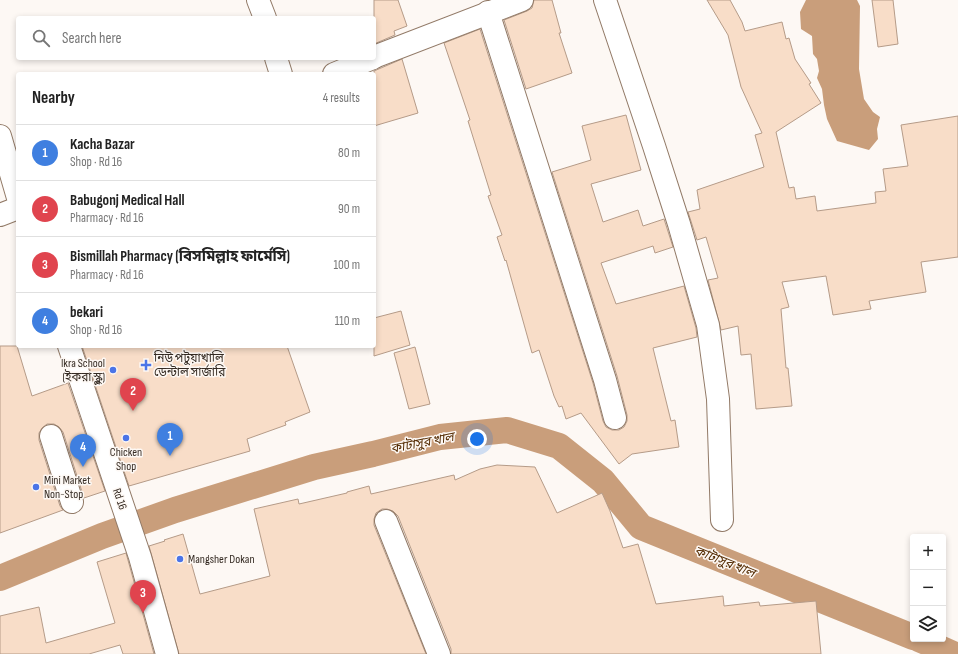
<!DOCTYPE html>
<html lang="en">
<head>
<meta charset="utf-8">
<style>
  body { margin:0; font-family:"Sofia Sans Condensed","Noto Sans Bengali",sans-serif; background:#f6f6f6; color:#222 }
  .controls { position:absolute; right:12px; bottom:12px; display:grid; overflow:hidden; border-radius:4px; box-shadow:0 2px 6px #0003 }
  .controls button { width:36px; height:36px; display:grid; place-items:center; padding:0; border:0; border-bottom:1px solid #e0e0e0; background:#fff; color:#222; font:20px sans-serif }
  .you { position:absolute; left:477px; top:439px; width:14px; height:14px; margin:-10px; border:3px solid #fff; border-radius:50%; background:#1a73e8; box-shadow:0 0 0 6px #1a73e833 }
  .badge { display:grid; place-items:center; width:26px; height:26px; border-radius:50%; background:#7c3aed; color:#fff; font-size:13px; font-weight:700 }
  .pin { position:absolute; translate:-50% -33px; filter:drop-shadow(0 1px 2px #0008) }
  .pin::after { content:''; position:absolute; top:21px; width:14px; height:12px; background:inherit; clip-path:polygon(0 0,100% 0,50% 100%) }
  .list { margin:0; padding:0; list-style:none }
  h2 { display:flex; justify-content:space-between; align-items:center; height:52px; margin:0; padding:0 16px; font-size:17px }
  h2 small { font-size:13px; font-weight:400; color:#767676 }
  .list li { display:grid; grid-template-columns:26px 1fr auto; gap:12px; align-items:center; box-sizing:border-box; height:56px; padding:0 16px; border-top:1px solid #e0e0e0 }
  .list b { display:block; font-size:15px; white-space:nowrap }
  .list p { margin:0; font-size:13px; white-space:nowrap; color:#767676 }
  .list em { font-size:13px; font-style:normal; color:#767676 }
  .icon { flex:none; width:22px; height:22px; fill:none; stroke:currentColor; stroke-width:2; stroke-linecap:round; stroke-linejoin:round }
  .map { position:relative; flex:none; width:958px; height:654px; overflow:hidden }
  .search { position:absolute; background:#fff; box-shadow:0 2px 6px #0003; left:16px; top:16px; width:360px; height:44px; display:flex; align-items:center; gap:10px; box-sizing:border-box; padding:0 14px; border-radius:4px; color:#767676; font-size:15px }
  .panel { position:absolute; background:#fff; box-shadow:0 2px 6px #0003; left:16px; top:72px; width:360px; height:276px; border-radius:4px }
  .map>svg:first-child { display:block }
  .water { fill:#c99e7b }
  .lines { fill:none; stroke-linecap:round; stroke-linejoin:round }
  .canal { stroke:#c99e7b; stroke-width:26 }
  .building { fill:#f8ddc8; stroke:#b59b88 }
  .minor-casing { stroke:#927a67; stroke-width:24 }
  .minor { stroke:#fff; stroke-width:22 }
  .poi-dot { fill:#4b74e7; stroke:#fdf8f4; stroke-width:1.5 }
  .labels { text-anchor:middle; stroke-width:3; stroke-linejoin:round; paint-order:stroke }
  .poi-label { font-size:12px; fill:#352b23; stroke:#fdf8f4; text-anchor:start }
  .street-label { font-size:12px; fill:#352b23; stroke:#fdf8f4 }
  .water-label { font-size:13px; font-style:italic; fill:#532a00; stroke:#fdf8f4 }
</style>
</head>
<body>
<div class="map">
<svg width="958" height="654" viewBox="0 0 958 654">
  <rect width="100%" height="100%" fill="#fdf8f4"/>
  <path class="water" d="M 806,0 L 857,0 L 860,6 L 859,69 L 864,99 L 873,112 L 880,117 L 877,129 L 878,139 L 869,150 L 837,141 L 827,119 L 824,105 L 822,89 L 817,78 L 819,71 L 817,59 L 813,54 L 812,36 L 801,29 L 800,12 Z"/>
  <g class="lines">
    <g class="canal">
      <path d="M 0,578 L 102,536 L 175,510 L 314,467 L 373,454 L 440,437 L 507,430 L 559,446 L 603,481 L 641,527 L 913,637"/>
      <path d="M 919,639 L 953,654"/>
    </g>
  </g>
  <g class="building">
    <path d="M 374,0 L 398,0 L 407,26 L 394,31 L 395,35 L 374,44 Z"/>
    <path d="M 534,0 L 552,0 L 561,33 L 559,33 L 572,73 L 526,89 L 504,20 L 527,11 L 532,8 Z"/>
    <path d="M 707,0 L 730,0 L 742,22 L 745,31 L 782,22 L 786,39 L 789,38 L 795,59 L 811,83 L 809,84 L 821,103 L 776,132 L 789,188 L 794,187 L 796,199 L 815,196 L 817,211 L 876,203 L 875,192 L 886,191 L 883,169 L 908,166 L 901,125 L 958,116 L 958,257 L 921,262 L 926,292 L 869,301 L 871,309 L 833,315 L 826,276 L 782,282 L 789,307 L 781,309 L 786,368 L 788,368 L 792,406 L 756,409 L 751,354 L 741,355 L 738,326 L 721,330 L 708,280 L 718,278 L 706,237 L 697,240 L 688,212 L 700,209 L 697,190 L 764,167 L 755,135 L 762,133 L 741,87 L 728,35 Z"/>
    <path d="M 872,0 L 893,0 L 898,44 L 878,47 Z"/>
    <path d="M 480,29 L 593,383 L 603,421 L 606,427 L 612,430 L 619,430 L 624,427 L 627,421 L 627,415 L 617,376 L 552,172 L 591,160 L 582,126 L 626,115 L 641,170 L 591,184 L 603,222 L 638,210 L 643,226 L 664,219 L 673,247 L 655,253 L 653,246 L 601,263 L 616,304 L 684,286 L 696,328 L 697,337 L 653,348 L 671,421 L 675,420 L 679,447 L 632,454 L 619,464 L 581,413 L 566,419 L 562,406 L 559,407 L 554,396 L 539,350 L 532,353 L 506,260 L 505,261 L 497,237 L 502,235 L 488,196 L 491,195 L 468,121 L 470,120 L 444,43 Z"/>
    <path d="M 402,59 L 418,113 L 374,126 L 374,71 Z"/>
    <path d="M 401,311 L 410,345 L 374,356 L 374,318 Z"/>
    <path d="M 0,346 L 17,346 L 32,396 L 68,383 L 105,491 L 84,498 L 63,432 L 59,427 L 54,424 L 47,424 L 42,428 L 39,433 L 39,440 L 60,506 L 63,510 L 0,533 Z"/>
    <path d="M 82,346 L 287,346 L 310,412 L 285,422 L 286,425 L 247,439 L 250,451 L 129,486 Z"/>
    <path d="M 415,347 L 430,404 L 409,409 L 394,353 Z"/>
    <path d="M 497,465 L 535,467 L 557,513 L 602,493 L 610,511 L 623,548 L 638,544 L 656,604 L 723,596 L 724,606 L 759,602 L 760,606 L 816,601 L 821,654 L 451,654 L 451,649 L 398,516 L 393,511 L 387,509 L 382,509 L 376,513 L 374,519 L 374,525 L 426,654 L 179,654 L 149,546 L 165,541 L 164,540 L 183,534 L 200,594 L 270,576 L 254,509 L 298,499 L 299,504 L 347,493 L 347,492 L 369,486 L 371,494 L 454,475 L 455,480 L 480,469 Z"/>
    <path d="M 126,553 L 154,654 L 123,654 L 120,645 L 89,654 L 0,654 L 0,616 L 39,607 L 46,643 L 115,623 L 97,562 Z"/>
  </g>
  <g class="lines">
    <defs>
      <g id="minor">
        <path d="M 258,0 L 265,18"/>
        <path d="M 605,0 L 654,146 L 679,224 L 708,325 L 718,399 L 722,520"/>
        <path d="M 488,12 L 605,380 L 615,418"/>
        <path d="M 374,57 L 522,0"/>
        <path d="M 276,58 L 281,74"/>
        <path d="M 334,74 L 373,58"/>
        <path d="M 0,136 L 18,198"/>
        <path d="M 0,215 L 18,208"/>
        <path d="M 69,346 L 140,557 L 167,654"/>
        <path d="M 51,436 L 72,502"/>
        <path d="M 386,521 L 439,654"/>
      </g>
    </defs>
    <use href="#minor" class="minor-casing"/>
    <use href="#minor" class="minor"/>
  </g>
  <g class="poi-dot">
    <path d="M144 359h4v4h4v4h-4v4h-4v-4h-4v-4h4z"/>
    <circle cx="113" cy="370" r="4"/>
    <circle cx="126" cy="438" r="4"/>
    <circle cx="36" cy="487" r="4"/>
    <circle cx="180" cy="559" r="4"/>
  </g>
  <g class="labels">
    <g class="poi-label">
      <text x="154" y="362">নিউ পটুয়াখালি<tspan x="154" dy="14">ডেন্টাল সার্জারি</tspan></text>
      <text x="105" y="367" text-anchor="end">Ikra School<tspan x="105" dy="14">(ইকরা স্কুল)</tspan></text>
      <text x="126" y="456" text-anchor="middle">Chicken<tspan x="126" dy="14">Shop</tspan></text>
      <text x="44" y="484">Mini Market<tspan x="44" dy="14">Non-Stop</tspan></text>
      <text x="188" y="563">Mangsher Dokan</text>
    </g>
    <g class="street-label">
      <text transform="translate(120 499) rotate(71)" y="4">Rd 16</text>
    </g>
    <g class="water-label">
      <text transform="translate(422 442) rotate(-11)" y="5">কাটাসুর খাল</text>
      <text transform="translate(725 561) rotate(22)" y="5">কাটাসুর খাল</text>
    </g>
  </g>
</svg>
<div class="controls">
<button>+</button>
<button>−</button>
<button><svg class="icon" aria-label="layers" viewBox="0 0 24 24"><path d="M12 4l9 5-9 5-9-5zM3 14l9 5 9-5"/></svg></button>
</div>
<div class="you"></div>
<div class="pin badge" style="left:170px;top:456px;background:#3f7fe0">1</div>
<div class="pin badge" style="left:133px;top:411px;background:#e0444e">2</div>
<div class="pin badge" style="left:143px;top:613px;background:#e0444e">3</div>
<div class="pin badge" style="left:83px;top:467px;background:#3f7fe0">4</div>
<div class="search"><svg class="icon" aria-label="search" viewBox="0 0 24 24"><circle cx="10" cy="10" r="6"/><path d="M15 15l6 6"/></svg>Search here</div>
<section class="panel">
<h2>Nearby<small>4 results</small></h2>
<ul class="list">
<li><span class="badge" style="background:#3f7fe0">1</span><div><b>Kacha Bazar</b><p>Shop · Rd 16</p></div><em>80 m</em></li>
<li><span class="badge" style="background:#e0444e">2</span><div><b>Babugonj Medical Hall</b><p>Pharmacy · Rd 16</p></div><em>90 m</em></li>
<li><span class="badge" style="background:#e0444e">3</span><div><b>Bismillah Pharmacy (বিসমিল্লাহ ফার্মেসি)</b><p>Pharmacy · Rd 16</p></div><em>100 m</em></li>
<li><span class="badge" style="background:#3f7fe0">4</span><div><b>bekari</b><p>Shop · Rd 16</p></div><em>110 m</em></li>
</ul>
</section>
</div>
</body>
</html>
